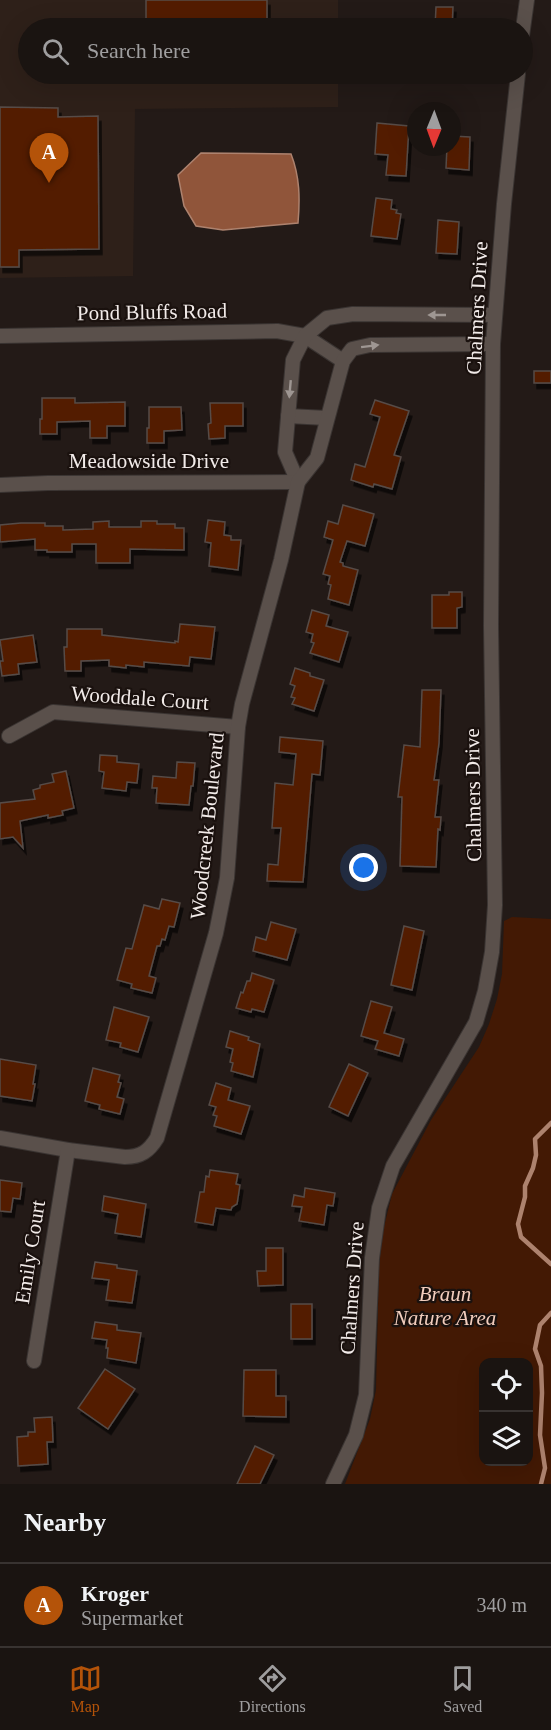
<!DOCTYPE html>
<html lang="en">
<head>
<meta charset="utf-8">
<style>
  body { margin:0; font-family:Georgia,serif; background:#27211f; color:#f1f3f6 }
  .controls { position:absolute; right:18px; bottom:18px; display:grid; overflow:hidden; border-radius:12px; box-shadow:0 6px 24px #0002 }
  .controls button { width:54px; height:54px; display:grid; place-items:center; padding:0; border:0; border-bottom:2px solid #383331; background:#1a1411; color:#f1f3f6; font:30px sans-serif }
  .compass { position:absolute; left:407px; top:102px; width:54px; height:54px; border-radius:50%; background:#1a1411; box-shadow:0 6px 24px #0002; rotate:181deg }
  .you { position:absolute; left:364px; top:868px; width:21px; height:21px; margin:-15px; border:4px solid #fff; border-radius:50%; background:#1a73e8; box-shadow:0 0 0 9px #1a73e833 }
  .badge { display:grid; place-items:center; width:39px; height:39px; border-radius:50%; background:#b45309; color:#fff; font-size:20px; font-weight:700 }
  .pin { position:absolute; translate:-50% -50px; filter:drop-shadow(0 2px 3px #0008) }
  .pin::after { content:''; position:absolute; top:32px; width:21px; height:18px; background:inherit; clip-path:polygon(0 0,100% 0,50% 100%) }
  .list { margin:0; padding:0; list-style:none }
  h2 { display:flex; justify-content:space-between; align-items:center; height:78px; margin:0; padding:0 24px; font-size:26px }
  h2 small { font-size:20px; font-weight:400; color:#9f9e9f }
  .list li { display:grid; grid-template-columns:39px 1fr auto; gap:18px; align-items:center; box-sizing:border-box; height:84px; padding:0 24px; border-top:2px solid #383331 }
  .list b { display:block; font-size:22px; white-space:nowrap }
  .list p { margin:0; font-size:20px; white-space:nowrap; color:#9f9e9f }
  .list em { font-size:20px; font-style:normal; color:#9f9e9f }
  .icon { flex:none; width:33px; height:33px; fill:none; stroke:currentColor; stroke-width:2; stroke-linecap:round; stroke-linejoin:round }
  .map { position:relative; flex:none; width:551px; height:1484px; overflow:hidden }
  .search { position:absolute; background:#1a1411; box-shadow:0 6px 24px #0002; left:18px; right:18px; top:18px; height:66px; display:flex; align-items:center; gap:15px; box-sizing:border-box; padding:0 21px; border-radius:33px; color:#9f9e9f; font-size:22px }
  .sheet { height:162px; background:#1a1411 }
  nav { display:flex; justify-content:space-around; align-items:center; box-sizing:border-box; height:84px; border-top:2px solid #383331; background:#1a1411; font-size:16px; color:#9f9e9f }
  nav a { display:grid; justify-items:center; gap:3px }
  nav .on { color:#b45309 }
  .map>svg:first-child { display:block }
  .built { fill:#2e2019 }
  .green { fill:#431904; fill-rule:evenodd }
  .water { fill:#90553a; stroke:#ad826e; stroke-width:1.5 }
  .lines { fill:none; stroke-linecap:round; stroke-linejoin:round }
  .stream { stroke:#ad826e; stroke-width:4.5 }
  .building { fill:#531d00; stroke:#564b47; stroke-width:1.5; filter:url(#shadow) }
  .minor-casing { stroke:#3a3432; stroke-width:16 }
  .minor { stroke:#5a504b; stroke-width:14 }
  .oneway { fill:#9e9692 }
  .labels { text-anchor:middle; stroke-width:4.5; stroke-linejoin:round; paint-order:stroke }
  .street-label { font-size:21px; fill:#f2ebe9; stroke:#1a110e }
  .park-label { font-size:21px; font-style:italic; fill:#f2cdbd; stroke:#1a110e }
</style>
</head>
<body>
<div class="map">
<svg width="551" height="1484" viewBox="0 0 551 1484">
  <defs>
    <filter id="shadow"><feDropShadow dx="3" dy="5.5" stdDeviation="0" flood-color="#0009"/></filter>
  </defs>
  <rect width="100%" height="100%" fill="#231a17"/>
  <path class="built" d="M 0,0 L 338,0 L 338,28 L 28,28 L 28,74 L 338,74 L 338,107 L 135,109 L 133,276 L 0,278 Z"/>
  <path class="green" d="M 512,917 L 551,919 L 551,1484 L 345,1484 L 370,1419 L 376,1390 L 379,1265 L 383,1231 L 392,1194 L 431,1120 L 479,1047 L 489,1024 L 497,999 L 502,974 L 504,921 ZM 528,1362 L 528,1462 L 484,1462 L 484,1362 Z"/>
  <path class="water" d="M 201,153 L 291,154 C 300,177 300,199 298,223 L 223,230 L 196,226 L 184,206 L 178,175 Z"/>
  <g class="lines">
    <g class="stream">
      <path d="M 551,1123 L 535,1139 L 536,1155 L 533,1168 L 525,1186 L 525,1197 L 518,1224 L 521,1237 L 551,1264"/>
      <path d="M 541,1484 L 545,1468 L 540,1435 L 542,1393 L 541,1366 L 535,1349 L 540,1325 L 551,1313"/>
    </g>
  </g>
  <g class="building">
    <path d="M 146,0 L 267,0 L 267,22 L 242,22 L 242,28 L 146,28 Z"/>
    <path d="M 436,7 L 453,7 L 452,28 L 435,28 Z"/>
    <path d="M 0,107 L 58,108 L 58,117 L 98,116 L 99,249 L 19,250 L 19,267 L 0,267 Z"/>
    <path d="M 377,123 L 409,126 L 406,176 L 386,175 L 388,155 L 375,154 Z"/>
    <path d="M 452,136 L 470,137 L 469,170 L 446,168 L 447,147 L 452,147 Z"/>
    <path d="M 376,198 L 392,200 L 391,209 L 397,210 L 396,213 L 401,214 L 397,239 L 371,236 Z"/>
    <path d="M 438,220 L 459,222 L 457,254 L 436,253 Z"/>
    <rect x="534" y="371" width="17" height="12"/>
    <path d="M 42,398 L 75,398 L 75,403 L 125,402 L 125,426 L 107,426 L 107,438 L 90,438 L 90,421 L 57,422 L 57,434 L 40,434 L 40,419 L 42,419 Z"/>
    <path d="M 375,400 L 409,411 L 394,455 L 401,457 L 392,489 L 374,484 L 373,487 L 351,480 L 355,464 L 365,467 L 380,417 L 370,414 Z"/>
    <path d="M 210,403 L 243,403 L 243,426 L 225,426 L 225,438 L 209,439 L 208,424 L 211,423 Z"/>
    <path d="M 149,407 L 181,407 L 182,430 L 164,431 L 164,443 L 147,443 L 147,428 L 149,428 Z"/>
    <path d="M 343,505 L 374,514 L 365,546 L 347,541 L 340,562 L 343,563 L 343,566 L 358,570 L 349,605 L 328,599 L 331,585 L 328,584 L 330,576 L 323,574 L 333,540 L 324,537 L 328,521 L 338,524 Z"/>
    <path d="M 208,520 L 225,522 L 224,535 L 231,536 L 231,540 L 241,540 L 238,570 L 209,566 L 211,543 L 205,542 Z"/>
    <path d="M 109,521 L 109,527 L 141,527 L 141,521 L 157,521 L 157,524 L 175,524 L 175,528 L 184,528 L 184,550 L 130,549 L 130,563 L 96,563 L 96,544 L 72,544 L 72,552 L 47,552 L 47,550 L 35,550 L 35,539 L 0,542 L 0,525 L 21,523 L 45,523 L 45,526 L 63,526 L 63,530 L 93,529 L 93,522 Z"/>
    <path d="M 449,592 L 462,592 L 462,607 L 457,608 L 457,628 L 432,628 L 432,595 L 449,595 Z"/>
    <path d="M 312,610 L 329,615 L 326,626 L 348,632 L 339,662 L 310,653 L 314,643 L 311,642 L 313,634 L 306,632 Z"/>
    <path d="M 180,624 L 215,627 L 211,659 L 190,657 L 189,666 L 144,662 L 144,667 L 126,665 L 126,668 L 109,666 L 109,660 L 81,661 L 81,671 L 65,671 L 64,647 L 67,647 L 67,629 L 102,629 L 102,635 L 175,643 L 175,641 L 178,642 Z"/>
    <path d="M 33,635 L 37,662 L 18,664 L 19,674 L 2,676 L 0,661 L 3,661 L 0,640 Z"/>
    <path d="M 295,668 L 310,673 L 310,676 L 324,680 L 314,711 L 292,704 L 295,698 L 291,697 L 295,686 L 290,684 Z"/>
    <path d="M 422,690 L 441,690 L 439,743 L 434,780 L 439,780 L 435,817 L 441,817 L 440,830 L 438,829 L 436,867 L 400,866 L 402,797 L 398,797 L 404,745 L 420,747 Z"/>
    <path d="M 280,737 L 323,741 L 320,775 L 312,774 L 303,882 L 267,881 L 268,864 L 278,865 L 281,828 L 272,828 L 275,783 L 293,785 L 296,754 L 279,752 Z"/>
    <path d="M 100,755 L 117,756 L 117,762 L 139,764 L 137,783 L 127,782 L 126,791 L 102,788 L 104,772 L 99,771 Z"/>
    <path d="M 177,762 L 195,763 L 193,786 L 191,786 L 189,805 L 156,803 L 157,788 L 152,788 L 153,776 L 176,778 Z"/>
    <path d="M 66,771 L 74,808 L 62,811 L 63,815 L 48,818 L 48,815 L 20,821 L 23,848 L 13,837 L 0,839 L 0,803 L 35,799 L 33,790 L 40,788 L 40,785 L 54,782 L 52,774 Z"/>
    <path d="M 162,899 L 180,903 L 174,927 L 169,926 L 165,940 L 162,939 L 160,946 L 157,946 L 149,976 L 156,978 L 152,993 L 131,988 L 132,984 L 117,980 L 126,948 L 132,949 L 144,905 L 159,909 Z"/>
    <path d="M 271,922 L 296,929 L 287,960 L 253,951 L 256,937 L 266,940 Z"/>
    <path d="M 404,926 L 424,931 L 412,990 L 391,985 Z"/>
    <path d="M 252,973 L 274,980 L 264,1012 L 252,1009 L 251,1012 L 236,1008 L 241,992 L 243,993 L 247,981 L 250,981 Z"/>
    <path d="M 371,1001 L 392,1007 L 384,1033 L 404,1039 L 399,1056 L 375,1049 L 378,1041 L 361,1036 Z"/>
    <path d="M 114,1007 L 149,1017 L 138,1052 L 120,1047 L 121,1043 L 106,1040 Z"/>
    <path d="M 230,1031 L 249,1037 L 248,1040 L 260,1044 L 253,1077 L 231,1071 L 233,1063 L 230,1062 L 233,1049 L 226,1047 Z"/>
    <path d="M 0,1059 L 36,1065 L 33,1084 L 35,1084 L 32,1101 L 0,1096 Z"/>
    <path d="M 349,1064 L 368,1073 L 348,1116 L 329,1107 Z"/>
    <path d="M 93,1068 L 120,1075 L 118,1082 L 121,1083 L 117,1097 L 124,1099 L 120,1114 L 99,1109 L 100,1105 L 85,1101 Z"/>
    <path d="M 216,1083 L 231,1088 L 228,1100 L 250,1106 L 241,1134 L 214,1126 L 217,1116 L 213,1115 L 216,1107 L 209,1105 Z"/>
    <path d="M 210,1170 L 238,1174 L 236,1184 L 240,1185 L 237,1204 L 232,1207 L 231,1210 L 216,1208 L 213,1225 L 195,1222 L 200,1192 L 204,1192 L 206,1176 L 209,1177 Z"/>
    <path d="M 0,1180 L 22,1183 L 20,1199 L 13,1198 L 11,1212 L 0,1211 Z"/>
    <path d="M 305,1188 L 335,1193 L 333,1206 L 327,1205 L 324,1225 L 299,1221 L 302,1207 L 292,1206 L 294,1195 L 304,1197 Z"/>
    <path d="M 104,1196 L 146,1204 L 141,1237 L 115,1233 L 118,1214 L 102,1211 Z"/>
    <path d="M 266,1248 L 283,1248 L 283,1285 L 258,1286 L 257,1271 L 266,1271 Z"/>
    <path d="M 95,1262 L 117,1265 L 117,1268 L 137,1271 L 132,1303 L 106,1300 L 109,1280 L 92,1278 Z"/>
    <rect x="291" y="1304" width="21" height="35"/>
    <path d="M 95,1322 L 117,1325 L 117,1330 L 141,1333 L 136,1363 L 107,1358 L 108,1348 L 106,1348 L 107,1340 L 92,1338 Z"/>
    <path d="M 105,1369 L 135,1389 L 108,1429 L 78,1408 Z"/>
    <path d="M 244,1370 L 276,1370 L 276,1396 L 286,1396 L 286,1417 L 243,1416 Z"/>
    <path d="M 52,1417 L 53,1442 L 47,1442 L 48,1464 L 18,1466 L 17,1437 L 28,1436 L 28,1432 L 35,1432 L 34,1418 Z"/>
    <path d="M 255,1446 L 274,1455 L 260,1484 L 237,1484 Z"/>
  </g>
  <g class="lines">
    <defs>
      <g id="minor">
        <path d="M 522,36 L 527,0"/>
        <path d="M 0,336 L 277,331 L 305,336 L 343,361"/>
        <path d="M 288,416 L 327,418"/>
        <path d="M 298,482 L 285,452 L 293,360 L 305,336 L 327,318 L 353,314 L 495,315"/>
        <path d="M 0,485 L 48,483 L 298,482"/>
        <path d="M 9,736 L 53,712 L 238,727"/>
        <path d="M 0,1138 L 68,1150 L 125,1157 C 141,1157 149,1151 157,1138 L 216,933 L 227,878 L 238,727 L 242,704 L 281,560 L 298,482 L 317,458 L 343,361 L 352,349 L 370,345 L 493,344"/>
        <path d="M 34,1361 L 68,1150"/>
        <path d="M 333,1484 L 356,1435 L 366,1395 L 372,1258 L 379,1208 L 393,1166 L 476,1022 L 485,991 L 492,952 L 495,905 L 491,626 L 493,344 L 504,204 L 518,74"/>
      </g>
    </defs>
    <use href="#minor" class="minor-casing"/>
    <use href="#minor" class="minor"/>
  </g>
  <defs><path id="oneway-solid" d="M-6-.8H1V-3.2L6.5 0L1 3.2V.8H-6Z" transform="scale(1.5)"/></defs>
  <g class="oneway">
    <use href="#oneway-solid" transform="translate(437 315) rotate(-180)"/>
    <use href="#oneway-solid" transform="translate(370 346) rotate(-7)"/>
    <use href="#oneway-solid" transform="translate(290 389) rotate(95)"/>
  </g>
  <g class="labels">
    <g class="street-label">
      <text transform="translate(477 308) rotate(-87)" y="7">Chalmers Drive</text>
      <text transform="translate(152 312) rotate(-1)" y="7">Pond Bluffs Road</text>
      <text x="149" y="468">Meadowside Drive</text>
      <text transform="translate(140 698) rotate(4)" y="7">Wooddale Court</text>
      <text transform="translate(473 795) rotate(-91)" y="7">Chalmers Drive</text>
      <text transform="translate(207 826) rotate(-84)" y="7">Woodcreek Boulevard</text>
      <text transform="translate(30 1252) rotate(-81)" y="7">Emily Court</text>
      <text transform="translate(352 1288) rotate(-86)" y="7">Chalmers Drive</text>
    </g>
    <g class="park-label">
      <text x="445" y="1301">Braun<tspan x="445" dy="24">Nature Area</tspan></text>
    </g>
  </g>
</svg>
<div class="controls">
<button><svg class="icon" aria-label="locate" viewBox="0 0 24 24"><circle cx="12" cy="12" r="6"/><path d="M12 2v4M12 18v4M2 12h4M18 12h4"/></svg></button>
<button><svg class="icon" aria-label="layers" viewBox="0 0 24 24"><path d="M12 4l9 5-9 5-9-5zM3 14l9 5 9-5"/></svg></button>
</div>
<svg class="compass" viewBox="-18 -18 36 36"><path d="M0-13l5 13h-10z" fill="#e53935"/><path d="M0 13l5-13h-10z" fill="#9f9e9f"/></svg>
<div class="you"></div>
<div class="pin badge" style="left:49px;top:183px">A</div>
<div class="search"><svg class="icon" aria-label="search" viewBox="0 0 24 24"><circle cx="10" cy="10" r="6"/><path d="M15 15l6 6"/></svg>Search here</div>
</div>
<section class="sheet">
<h2>Nearby<small></small></h2>
<ul class="list">
<li><span class="badge">A</span><div><b>Kroger</b><p>Supermarket</p></div><em>340 m</em></li>
</ul>
</section>
<nav>
<a class="on"><svg class="icon" aria-label="map" viewBox="0 0 24 24"><path d="M3 6l6-2 6 2 6-2v14l-6 2-6-2-6 2zM9 4v14M15 6v14"/></svg>Map</a>
<a><svg class="icon" aria-label="directions" viewBox="0 0 24 24"><path d="M12 3l9 9-9 9-9-9zM9 14v-3h6M13 9l2 2-2 2"/></svg>Directions</a>
<a><svg class="icon" aria-label="saved" viewBox="0 0 24 24"><path d="M7 4h10v16l-5-4-5 4z"/></svg>Saved</a>
</nav>
</body>
</html>
